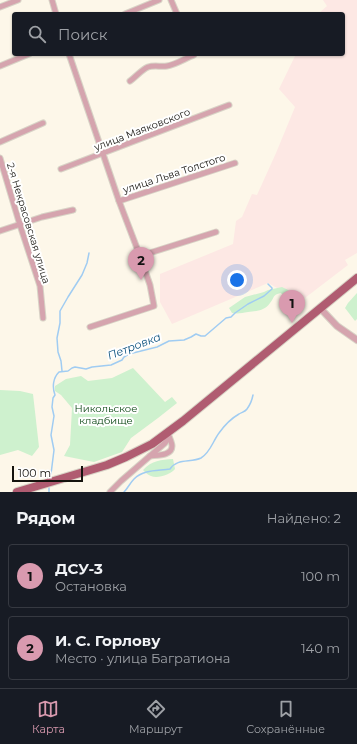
<!DOCTYPE html>
<html lang="ru">
<head>
<meta charset="utf-8">
<style>
  body { margin:0; font-family:Montserrat,sans-serif; background:#20242c; color:#f1f3f6 }
  .scale { position:absolute; left:12px; bottom:10px; width:71px; box-sizing:border-box; padding-left:4px; border:2px solid #15130e; border-top:0; font-size:11px; line-height:14px; white-space:nowrap; color:#15130e; -webkit-text-stroke:3px #fff; paint-order:stroke }
  .you { position:absolute; left:237px; top:280px; width:14px; height:14px; margin:-10px; border:3px solid #fff; border-radius:50%; background:#1a73e8; box-shadow:0 0 0 6px #1a73e833 }
  .badge { display:grid; place-items:center; width:26px; height:26px; border-radius:50%; background:#d99aaf; color:#111; font-size:13px; font-weight:700 }
  .pin { position:absolute; translate:-50% -33px; filter:drop-shadow(0 1px 2px #0008) }
  .pin::after { content:''; position:absolute; top:21px; width:14px; height:12px; background:inherit; clip-path:polygon(0 0,100% 0,50% 100%) }
  .list { margin:0; padding:0; list-style:none }
  h2 { display:flex; justify-content:space-between; align-items:center; height:52px; margin:0; padding:0 16px; font-size:17px }
  h2 small { font-size:13px; font-weight:400; color:#9ea1a6 }
  .list li { display:grid; grid-template-columns:26px 1fr auto; gap:12px; align-items:center; box-sizing:border-box; height:64px; margin:0 8px 8px; padding:0 8px; border:1px solid #363941; border-radius:4px }
  .list b { display:block; font-size:15px; white-space:nowrap }
  .list p { margin:0; font-size:13px; white-space:nowrap; color:#9ea1a6 }
  .list em { font-size:13px; font-style:normal; color:#9ea1a6 }
  .icon { flex:none; width:22px; height:22px; fill:none; stroke:currentColor; stroke-width:2; stroke-linecap:round; stroke-linejoin:round }
  .map { position:relative; flex:none; width:357px; height:492px; overflow:hidden }
  .search { position:absolute; background:#171b24; box-shadow:0 1px 3px #0004; left:12px; right:12px; top:12px; height:44px; display:flex; align-items:center; gap:10px; box-sizing:border-box; padding:0 14px; border-radius:4px; color:#9ea1a6; font-size:15px }
  .sheet { height:196px; background:#171b24 }
  nav { display:flex; justify-content:space-around; align-items:center; box-sizing:border-box; height:56px; border-top:1px solid #363941; background:#171b24; font-size:11px; color:#9ea1a6 }
  nav a { display:grid; justify-items:center; gap:2px }
  nav .on { color:#d99aaf }
  .map>svg:first-child { display:block }
  .industrial { fill:#fde8e4 }
  .green { fill:#cef1ce }
  .lines { fill:none; stroke-linecap:round; stroke-linejoin:round }
  .stream { stroke:#a0ccf2; stroke-width:1.5 }
  .minor-casing { stroke:#d8d3c6; stroke-width:7 }
  .tertiary-casing { stroke:#d8d3c6; stroke-width:8 }
  .primary-casing { stroke:#d8d3c6; stroke-width:10 }
  .minor { stroke:#d5a4ae; stroke-width:5 }
  .tertiary { stroke:#d5a4ae; stroke-width:6 }
  .primary { stroke:#b05c71; stroke-width:8 }
  .labels { text-anchor:middle; stroke-width:4; stroke-linejoin:round; paint-order:stroke }
  .street-label { font-size:10px; fill:#15130e; stroke:#fff }
  .park-label { font-size:10px; fill:#003f0a; stroke:#fff }
  .water-label { font-size:11px; font-style:italic; fill:#004a79; stroke:#fff }
</style>
</head>
<body>
<div class="map">
<svg width="357" height="492" viewBox="0 0 357 492">
  <rect width="100%" height="100%" fill="#fdf7e9"/>
  <path class="industrial" d="M 323,0 L 357,0 L 357,253 L 345,260 L 348,265 L 301,301 L 268,283 L 172,324 L 160,302 L 160,274 L 233,244 L 236,221 L 242,217 L 252,194 L 257,195 L 276,153 L 295,107 L 279,89 L 296,54 L 343,54 L 343,14 L 318,14 L 327,6 Z"/>
  <g class="green">
    <path d="M 282,287 C 289,290 293,293 298,299 L 298,305 L 293,307 L 281,293 C 272,295 275,297 270,303 C 265,311 256,311 248,312 C 242,313 238,314 232,313 L 229,308 L 245,297 L 264,292 L 268,290 Z"/>
    <path d="M 357,293 L 357,319 L 355,321 L 345,308 L 348,303 Z"/>
    <path d="M 133,368 L 165,402 L 172,397 L 177,403 L 158,418 L 131,438 L 122,452 L 94,462 L 64,456 L 70,445 L 72,408 L 61,395 L 55,391 L 55,386 L 66,379 L 81,376 L 88,381 L 112,378 Z"/>
    <path d="M 0,390 L 20,391 L 33,394 L 39,447 L 32,456 L 18,450 L 0,455 Z"/>
    <path d="M 173,459 L 175,469 C 171,474 158,479 151,476 C 148,475 145,472 143,470 C 152,460 161,460 173,459 Z"/>
  </g>
  <g class="lines">
    <g class="stream">
      <path d="M 62,371 L 61,361 L 58,352 L 57,338 L 60,323 L 60,311 L 68,297 L 82,275 L 87,263 L 89,253"/>
      <path d="M 51,474 L 54,450 L 51,435 L 54,416 L 52,407 L 53,398 L 55,395 C 52,387 53,378 59,372 L 68,371 L 72,368 L 75,367 L 86,369 L 92,367 L 111,365 L 122,360 L 124,357 L 129,354 L 157,347 L 169,341 L 184,340 L 191,337 L 196,334 L 201,336 L 205,336 L 226,318 L 231,317 L 235,313 L 248,304 L 264,296 L 272,289 L 272,288 L 268,284"/>
      <path d="M 49,488 L 49,492"/>
      <path d="M 124,492 C 128,488 130,483 134,479 C 144,469 158,471 170,469 C 177,458 191,463 201,458 C 210,453 213,441 219,433 C 224,426 232,418 239,414 C 242,412 245,412 247,409 C 250,405 252,400 253,395"/>
    </g>
    <defs>
      <g id="minor">
        <path d="M 52,0 L 56,14"/>
        <path d="M 171,0 L 177,14"/>
        <path d="M 0,7 L 18,0"/>
        <path d="M 125,14 L 159,0"/>
        <path d="M 69,54 L 119,201 L 140,256"/>
        <path d="M 0,66 L 29,54"/>
        <path d="M 130,81 C 136,77 141,70 148,67 C 154,65 161,67 167,66 C 175,65 186,58 194,55 L 194,54"/>
        <path d="M 0,142 L 43,123"/>
        <path d="M 0,158 L 20,225 L 40,286 L 43,318"/>
        <path d="M 61,169 L 229,105"/>
        <path d="M 119,201 L 235,163"/>
        <path d="M 0,231 L 42,217 L 73,210"/>
        <path d="M 90,327 L 154,306 L 150,285 L 140,256 L 216,232"/>
        <path d="M 150,456 C 157,455 172,456 172,446 C 172,443 170,439 169,436"/>
        <path d="M 110,492 L 121,481 L 165,443 L 169,438"/>
      </g>
      <path id="tertiary" d="M 320,308 L 337,326 L 357,340"/>
      <path id="primary" d="M 17,492 L 107,465 L 126,457 L 152,444 L 183,421 L 357,278"/>
    </defs>
    <use href="#minor" class="minor-casing"/>
    <use href="#tertiary" class="tertiary-casing"/>
    <use href="#primary" class="primary-casing"/>
    <use href="#minor" class="minor"/>
    <use href="#tertiary" class="tertiary"/>
    <use href="#primary" class="primary"/>
  </g>
  <g class="labels">
    <g class="street-label">
      <text transform="translate(142 129) rotate(-21)" y="4">улица Маяковского</text>
      <text transform="translate(174 173) rotate(-18)" y="4">улица Льва Толстого</text>
      <text transform="translate(29 223) rotate(73)" y="4">2-я Некрасовская улица</text>
    </g>
    <g class="park-label">
      <text x="106" y="412">Никольское<tspan x="106" dy="12">кладбище</tspan></text>
    </g>
    <g class="water-label">
      <text transform="translate(134 346) rotate(-21)" y="4">Петровка</text>
    </g>
  </g>
</svg>
<div class="scale">100 m</div>
<div class="you"></div>
<div class="pin badge" style="left:292px;top:323px">1</div>
<div class="pin badge" style="left:141px;top:280px">2</div>
<div class="search"><svg class="icon" aria-label="search" viewBox="0 0 24 24"><circle cx="10" cy="10" r="6"/><path d="M15 15l6 6"/></svg>Поиск</div>
</div>
<section class="sheet">
<h2>Рядом<small>Найдено: 2</small></h2>
<ul class="list">
<li><span class="badge">1</span><div><b>ДСУ-3</b><p>Остановка</p></div><em>100 m</em></li>
<li><span class="badge">2</span><div><b>И. С. Горлову</b><p>Место · улица Багратиона</p></div><em>140 m</em></li>
</ul>
</section>
<nav>
<a class="on"><svg class="icon" aria-label="map" viewBox="0 0 24 24"><path d="M3 6l6-2 6 2 6-2v14l-6 2-6-2-6 2zM9 4v14M15 6v14"/></svg>Карта</a>
<a><svg class="icon" aria-label="directions" viewBox="0 0 24 24"><path d="M12 3l9 9-9 9-9-9zM9 14v-3h6M13 9l2 2-2 2"/></svg>Маршрут</a>
<a><svg class="icon" aria-label="saved" viewBox="0 0 24 24"><path d="M7 4h10v16l-5-4-5 4z"/></svg>Сохранённые</a>
</nav>
</body>
</html>
